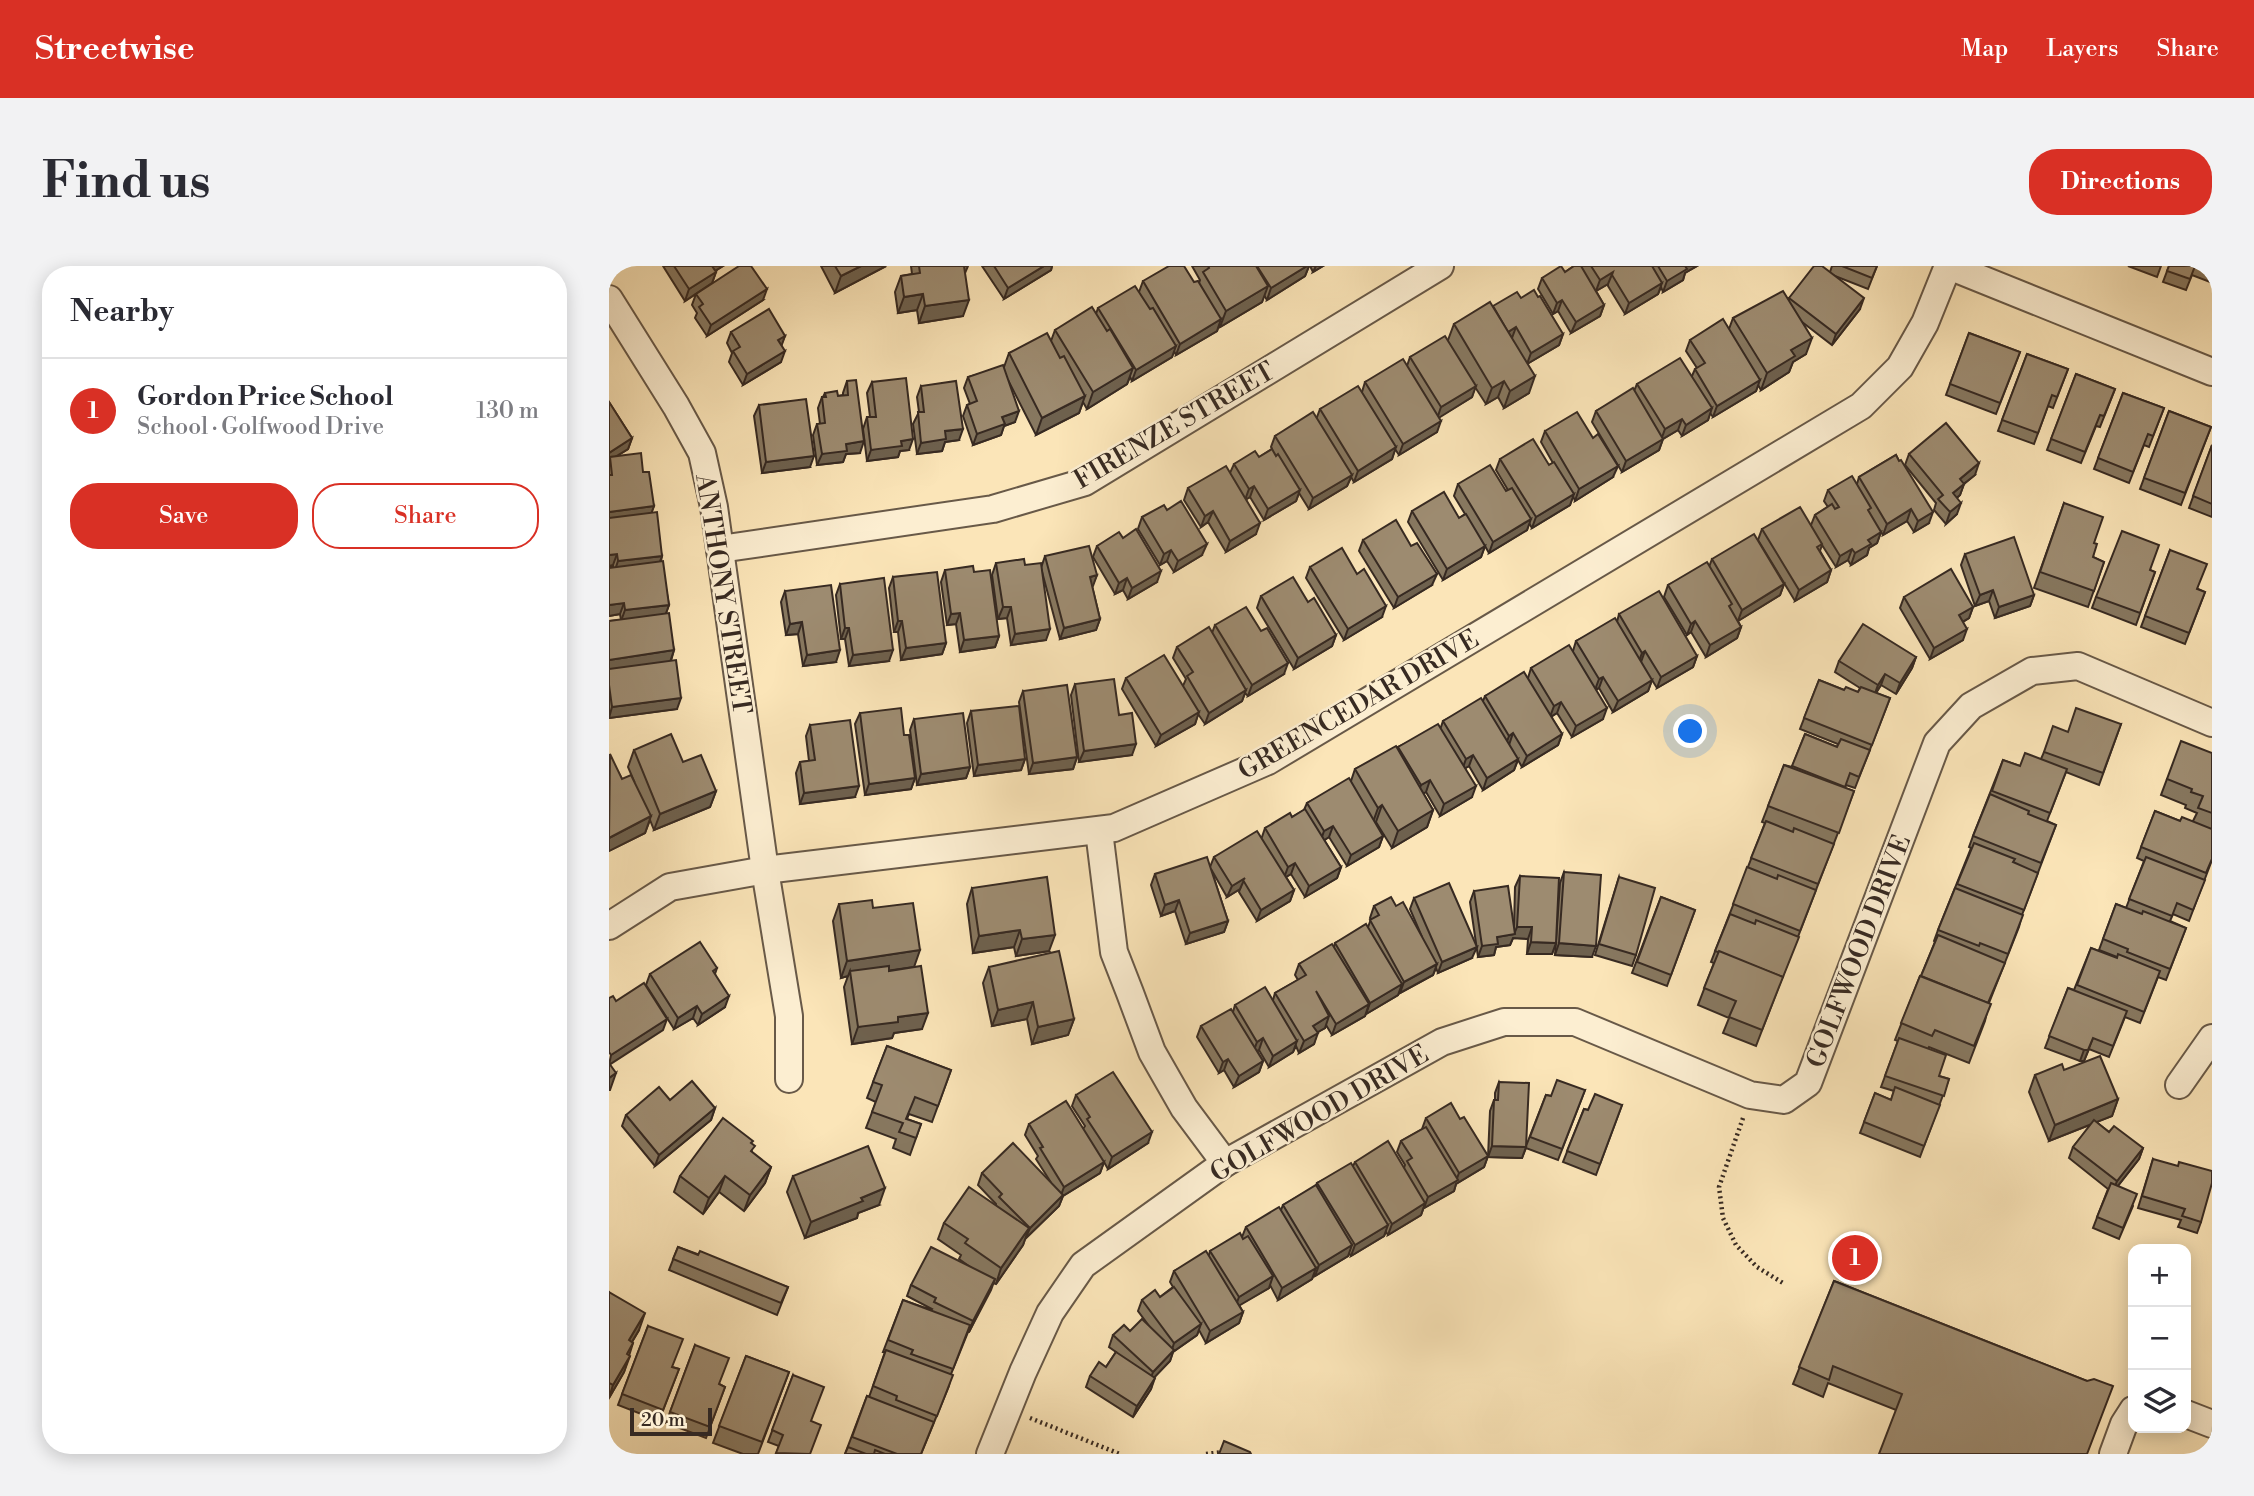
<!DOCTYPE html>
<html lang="en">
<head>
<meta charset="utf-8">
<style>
  body { margin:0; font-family:"Libre Bodoni",serif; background:#f2f2f3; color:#2b2b33 }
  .controls { position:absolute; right:21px; bottom:21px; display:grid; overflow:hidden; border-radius:14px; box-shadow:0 4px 18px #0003 }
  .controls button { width:63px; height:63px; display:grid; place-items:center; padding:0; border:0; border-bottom:2px solid #e1e1e2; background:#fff; color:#2b2b33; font:35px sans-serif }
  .scale { position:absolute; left:21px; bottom:18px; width:82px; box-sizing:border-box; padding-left:7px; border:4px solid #372a22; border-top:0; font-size:19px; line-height:24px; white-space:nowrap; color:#372a22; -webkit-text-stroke:5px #fceed1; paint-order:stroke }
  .you { position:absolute; left:1082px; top:466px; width:24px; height:24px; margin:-18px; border:5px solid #fff; border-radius:50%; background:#1a73e8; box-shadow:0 0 0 10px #1a73e833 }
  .badge { display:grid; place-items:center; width:46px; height:46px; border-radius:50%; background:#d93025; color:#fff; font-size:23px; font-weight:700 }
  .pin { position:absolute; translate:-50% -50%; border:4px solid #fff; box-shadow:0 2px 7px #0006 }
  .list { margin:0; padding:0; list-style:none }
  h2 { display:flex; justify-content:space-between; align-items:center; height:91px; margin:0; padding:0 28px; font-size:30px }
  h2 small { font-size:23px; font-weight:400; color:#7c7c81 }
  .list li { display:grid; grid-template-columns:46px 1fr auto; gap:21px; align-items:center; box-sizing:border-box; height:105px; padding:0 28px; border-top:2px solid #e1e1e2 }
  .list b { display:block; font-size:26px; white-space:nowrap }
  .list p { margin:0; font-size:23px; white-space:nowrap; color:#7c7c81 }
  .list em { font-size:23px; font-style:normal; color:#7c7c81 }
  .actions { display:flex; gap:14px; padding:21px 28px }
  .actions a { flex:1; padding:16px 0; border:2px solid #d93025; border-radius:28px; text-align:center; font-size:24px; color:#d93025 }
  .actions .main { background:#d93025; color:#fff }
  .icon { flex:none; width:38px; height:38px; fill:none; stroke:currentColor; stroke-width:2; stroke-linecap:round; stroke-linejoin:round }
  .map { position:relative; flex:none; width:1603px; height:1188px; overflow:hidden; border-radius:28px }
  header { display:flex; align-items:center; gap:42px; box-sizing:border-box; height:98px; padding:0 35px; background:#d93025; color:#fff }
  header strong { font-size:33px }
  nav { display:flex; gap:38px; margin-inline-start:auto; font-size:24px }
  .intro { display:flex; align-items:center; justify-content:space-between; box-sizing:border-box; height:168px; padding:0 42px }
  h1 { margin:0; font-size:49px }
  .button { padding:18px 32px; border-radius:28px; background:#d93025; color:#fff; font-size:24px; font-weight:700 }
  main { display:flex; gap:42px; padding:0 42px }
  aside { flex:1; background:#fff; border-radius:28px; box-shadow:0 4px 18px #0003 }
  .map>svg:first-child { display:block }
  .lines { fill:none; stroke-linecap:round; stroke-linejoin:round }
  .minor-casing { stroke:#685948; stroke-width:30 }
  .path { stroke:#372a22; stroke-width:4.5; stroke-dasharray:2 3.5; stroke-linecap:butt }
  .minor { stroke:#fceed1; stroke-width:26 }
  .wall { fill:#877860; stroke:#372a22; stroke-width:2 }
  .shaded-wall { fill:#6e614e; stroke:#372a22; stroke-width:2 }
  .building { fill:#9d8b70; stroke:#372a22; stroke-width:2 }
  .labels { text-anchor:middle; stroke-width:5; stroke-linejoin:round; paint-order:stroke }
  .street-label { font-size:26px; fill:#372a22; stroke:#fceed1 }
</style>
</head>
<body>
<header>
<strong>Streetwise</strong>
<nav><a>Map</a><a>Layers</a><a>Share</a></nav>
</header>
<div class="intro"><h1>Find us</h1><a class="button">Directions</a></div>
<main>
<aside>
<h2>Nearby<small></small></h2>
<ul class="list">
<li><span class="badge">1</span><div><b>Gordon Price School</b><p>School · Golfwood Drive</p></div><em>130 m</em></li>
</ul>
<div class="actions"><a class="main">Save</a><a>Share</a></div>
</aside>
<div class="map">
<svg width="1603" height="1188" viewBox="0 0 1603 1188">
  <rect width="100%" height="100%" fill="#fbe5b8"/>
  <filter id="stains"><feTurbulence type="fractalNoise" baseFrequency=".00286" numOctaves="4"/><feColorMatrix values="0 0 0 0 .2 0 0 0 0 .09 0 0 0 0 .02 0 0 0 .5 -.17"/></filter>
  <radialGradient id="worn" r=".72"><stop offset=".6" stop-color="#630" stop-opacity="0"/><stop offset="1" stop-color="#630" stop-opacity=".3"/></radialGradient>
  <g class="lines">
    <defs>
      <g id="minor">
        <path d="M 1340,0 L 1603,106"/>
        <path d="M 0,33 L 67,140 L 93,187 L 105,241 L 156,604 L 180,750 L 180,813"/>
        <path d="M 111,283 L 384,243 L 476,216 L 831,0"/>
        <path d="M 490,565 L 505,686 L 521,727 L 543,786 L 575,842 L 616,897"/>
        <path d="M 0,660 L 61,621 L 156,604 L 505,562 L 659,495 L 1252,140 L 1291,101 L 1316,57 L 1339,0"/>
        <path d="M 1570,819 L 1603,772"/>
        <path d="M 1577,1148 L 1603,1158"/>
        <path d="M 381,1188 L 414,1106 L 441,1047 L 474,999 L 616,897 L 833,776 L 895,756 L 966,756 L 1141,829 L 1175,834 L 1199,817 L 1328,477 L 1362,440 L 1423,405 L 1469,400 L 1603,457"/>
        <path d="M 1504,1188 L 1515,1158 L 1524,1144"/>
      </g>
    </defs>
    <use href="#minor" class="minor-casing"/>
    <g class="path">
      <path d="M 1134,852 L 1110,921 L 1114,952 L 1127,979 L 1148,1001 L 1174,1017"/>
      <path d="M 421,1152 L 511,1188"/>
      <path d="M 597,1188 L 614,1186"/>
    </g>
    <use href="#minor" class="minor"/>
  </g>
  <g class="wall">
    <path d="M 54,0 L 114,0 L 106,5 L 107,6 L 103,17 L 76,35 Z"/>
    <path d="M 212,0 L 277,0 L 226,27 Z"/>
    <path d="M 302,0 L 359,0 L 356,7 L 354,50 L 310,57 L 308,44 L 289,47 L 286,26 L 292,10 L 303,8 Z"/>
    <path d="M 373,0 L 443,0 L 442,4 L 395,33 Z"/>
    <path d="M 583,0 L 700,0 L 696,10 L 658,34 L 655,29 L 653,36 L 611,61 L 610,59 L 608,65 L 567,89 L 565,85 L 563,91 L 523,115 L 521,111 L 518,118 L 478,143 L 474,136 L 470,147 L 427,169 L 399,114 L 406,156 L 395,160 L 392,169 L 364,179 L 354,150 L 358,139 L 361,138 L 355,122 L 359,111 L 395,101 L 400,87 L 442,75 L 446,64 L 487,48 L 489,42 L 530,26 L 534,15 L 590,17 L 591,14 Z"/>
    <path d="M 701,0 L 714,0 L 704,6 Z"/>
    <path d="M 965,0 L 1088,0 L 1076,7 L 1074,14 L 1054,26 L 1052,21 L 1049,28 L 1016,48 L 999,20 L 999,18 L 987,25 L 995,39 L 991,50 L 962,67 L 949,45 L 944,48 L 929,23 L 933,12 L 956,6 Z"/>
    <path d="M 1223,0 L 1268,0 L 1259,23 L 1226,10 L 1251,43 L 1223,79 L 1193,56 L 1197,88 L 1184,96 L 1180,106 L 1152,124 L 1149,119 L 1147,125 L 1104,151 L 1101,147 L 1099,154 L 1073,170 L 1069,164 L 1054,173 L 1050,184 L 1013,206 L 983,156 L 987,145 L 1025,125 L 1028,118 L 1083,110 L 1086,103 L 1088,102 L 1077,85 L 1081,74 L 1120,63 L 1124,52 L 1180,34 L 1180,32 L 1221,6 Z"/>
    <path d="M 1519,0 L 1552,0 L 1548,11 Z"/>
    <path d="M 1560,0 L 1603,0 L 1603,12 L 1601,16 L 1583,9 L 1577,24 L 1554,16 Z"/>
    <path d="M 87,28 L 154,34 L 98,70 L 86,52 L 88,47 L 83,39 Z"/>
    <path d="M 912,32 L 954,68 L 950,79 L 918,98 L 920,127 L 895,142 L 889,131 L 877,138 L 866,121 L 863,131 L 830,151 L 828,166 L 790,189 L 786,183 L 783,193 L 745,216 L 742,211 L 738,220 L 700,243 L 690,227 L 687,235 L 655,254 L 641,231 L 637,233 L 647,268 L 617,286 L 599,256 L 592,261 L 575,234 L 579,222 L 621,207 L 625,198 L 650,191 L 663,183 L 662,181 L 666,170 L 708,151 L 711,143 L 753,126 L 756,116 L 798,100 L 801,91 L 839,74 L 845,58 L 884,41 Z"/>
    <path d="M 122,66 L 176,70 L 172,79 L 172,96 L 134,119 L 120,96 L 123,87 L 118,77 Z"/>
    <path d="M 1360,67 L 1411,86 L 1387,148 L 1337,129 Z"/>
    <path d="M 1418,88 L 1459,103 L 1444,142 L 1439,140 L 1425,178 L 1389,165 Z"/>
    <path d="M 1467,108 L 1506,123 L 1491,161 L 1487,160 L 1472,197 L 1438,184 Z"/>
    <path d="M 238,115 L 251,187 L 237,188 L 234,196 L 208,199 L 204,169 L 208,158 L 211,158 L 209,142 L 213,131 L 214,131 L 216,127 L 229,130 L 234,129 L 234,127 Z"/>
    <path d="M 263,116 L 300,184 L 291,185 L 289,191 L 258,195 L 254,163 L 258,151 L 261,151 L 258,127 Z"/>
    <path d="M 312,120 L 350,174 L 336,176 L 333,185 L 308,188 L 304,158 L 310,146 L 308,131 Z"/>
    <path d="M 1514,127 L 1555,142 L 1540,181 L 1535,179 L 1520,217 L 1485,203 Z"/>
    <path d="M 0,136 L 23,172 L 19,183 L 8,190 L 34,206 L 45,240 L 42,247 L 53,290 L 52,295 L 60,339 L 57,347 L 65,384 L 62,395 L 68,443 L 0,452 L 0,355 L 12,354 L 11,348 L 0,350 L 0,302 L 4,301 L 4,299 L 0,300 Z"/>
    <path d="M 150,139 L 201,201 L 153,207 L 145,150 Z"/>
    <path d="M 1560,145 L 1602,161 L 1572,239 L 1531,223 Z"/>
    <path d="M 936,165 L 1004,211 L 966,235 L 964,230 L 961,239 L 923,262 L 920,257 L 918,264 L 880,287 L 876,280 L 872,291 L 834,314 L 799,256 L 803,245 L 850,252 L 856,248 L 845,230 L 849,218 L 897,225 L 899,224 L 887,204 L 891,193 L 940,199 L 944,197 L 932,176 Z"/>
    <path d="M 1603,179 L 1603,251 L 1580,242 Z"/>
    <path d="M 1300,188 L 1366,209 L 1355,218 L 1351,229 L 1348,232 L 1348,248 L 1337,258 L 1325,244 L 1327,237 L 1296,199 Z"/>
    <path d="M 1287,189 L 1320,257 L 1305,266 L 1298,255 L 1274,269 L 1272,266 L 1268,277 L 1260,282 L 1258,289 L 1242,299 L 1239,294 L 1227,301 L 1213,279 L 1211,285 L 1222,304 L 1218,316 L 1186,335 L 1149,274 L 1153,263 L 1202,259 L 1206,249 L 1219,241 L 1215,235 L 1219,224 L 1248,218 L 1250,211 Z"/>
    <path d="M 1455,237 L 1485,277 L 1484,291 L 1495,296 L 1479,341 L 1425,322 Z"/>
    <path d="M 558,244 L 593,289 L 565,306 L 558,295 L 551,299 L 529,263 L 533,251 Z"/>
    <path d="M 514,272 L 548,316 L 519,333 L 514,324 L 506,328 L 484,291 L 488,280 Z"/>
    <path d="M 754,274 L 823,319 L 785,342 L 750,285 Z"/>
    <path d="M 1561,284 L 1589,323 L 1596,326 L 1576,378 L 1532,361 Z"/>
    <path d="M 1356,288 L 1425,329 L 1421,340 L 1386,352 L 1380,335 L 1366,340 L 1352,299 Z"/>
    <path d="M 436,290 L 488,309 L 483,320 L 491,353 L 487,364 L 451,373 L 432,302 L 437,374 L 402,379 L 398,352 L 389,353 L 383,309 L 387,297 L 432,302 Z"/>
    <path d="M 1103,293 L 1175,318 L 1171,329 L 1129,355 L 1132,361 L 1128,372 L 1097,391 L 1082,366 L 1078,369 L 1055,331 L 1059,319 L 1100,301 Z"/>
    <path d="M 701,301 L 773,351 L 735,374 L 697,312 Z"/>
    <path d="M 336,304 L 365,306 L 390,370 L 386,381 L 351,386 L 347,358 L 338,359 L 332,316 Z"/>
    <path d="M 1541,304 L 1546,306 L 1527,359 L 1483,342 L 1487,331 Z"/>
    <path d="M 284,311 L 337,377 L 333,388 L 292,394 L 289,366 L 285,366 L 280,322 Z"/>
    <path d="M 231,318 L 280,395 L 240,400 L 236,373 L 232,373 L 227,329 Z"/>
    <path d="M 176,325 L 227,396 L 194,400 L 189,368 L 177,369 L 172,336 Z"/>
    <path d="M 652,330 L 699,336 L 727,369 L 723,380 L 685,403 L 648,342 Z"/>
    <path d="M 1295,331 L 1364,341 L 1360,352 L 1354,356 L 1354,374 L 1321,393 L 1291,342 Z"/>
    <path d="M 1010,348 L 1088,390 L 1084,401 L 1048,422 L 1043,414 L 1039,425 L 1004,446 L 990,422 L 987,424 L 994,453 L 963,471 L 948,447 L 942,451 L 953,468 L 949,479 L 913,501 L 909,494 L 905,504 L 874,524 L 860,500 L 856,502 L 863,531 L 831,550 L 817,526 L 814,527 L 824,544 L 818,561 L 783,582 L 767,556 L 766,557 L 774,570 L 770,581 L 738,600 L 720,571 L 715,574 L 732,601 L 728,612 L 696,631 L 682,608 L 677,611 L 685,624 L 681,635 L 648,655 L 630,626 L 631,623 L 618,631 L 602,603 L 619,655 L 615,666 L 577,678 L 566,645 L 552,650 L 542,619 L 546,608 L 601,601 L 605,591 L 653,571 L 656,562 L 683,551 L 695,544 L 698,537 L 742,515 L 746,503 L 789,483 L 789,481 L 832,461 L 834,455 L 874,435 L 876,430 L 919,412 L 922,402 L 964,385 L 967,375 L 1008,356 Z"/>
    <path d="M 606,359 L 675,408 L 639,430 L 636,427 L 633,435 L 596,458 L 589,448 L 586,458 L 547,480 L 513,423 L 517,412 L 574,420 L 577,413 L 564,392 L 568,381 L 603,367 Z"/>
    <path d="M 1307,391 L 1303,402 L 1287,428 L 1272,419 L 1267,427 L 1281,432 L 1246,522 L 1237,519 L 1236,522 L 1245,525 L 1147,780 L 1114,767 L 1120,752 L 1089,739 L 1105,697 L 1102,696 L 1156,557 L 1153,556 L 1175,499 L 1183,501 L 1196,468 L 1228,481 L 1229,478 L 1191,463 L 1210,414 L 1235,424 L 1249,426 L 1251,422 L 1226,406 L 1230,395 Z"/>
    <path d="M 466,418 L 510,449 L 523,489 L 470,496 L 462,429 Z"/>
    <path d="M 414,425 L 468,491 L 464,503 L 420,508 L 410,436 Z"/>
    <path d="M 362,445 L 416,493 L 412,504 L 365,510 L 358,457 Z"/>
    <path d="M 251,447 L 295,469 L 306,512 L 302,523 L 256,529 L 246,458 Z"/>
    <path d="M 305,453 L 361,501 L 357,512 L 308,519 L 301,464 Z"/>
    <path d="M 1512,458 L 1490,519 L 1457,506 L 1438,555 L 1447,559 L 1413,649 L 1410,661 L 1380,737 L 1376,755 L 1360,797 L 1320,781 L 1319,783 L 1330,810 L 1340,813 L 1311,891 L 1251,867 L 1266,827 L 1282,834 L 1285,825 L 1272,821 L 1289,775 L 1286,774 L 1311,710 L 1312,710 L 1326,676 L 1325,675 L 1329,664 L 1362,582 L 1360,581 L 1364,570 L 1394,494 L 1411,500 L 1432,493 L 1435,486 L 1459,466 Z"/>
    <path d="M 201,459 L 246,531 L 191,538 L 187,507 L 191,496 L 200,495 L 197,470 Z"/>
    <path d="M 25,484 L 74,496 L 107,525 L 101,541 L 45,564 L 41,554 L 36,567 L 0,585 L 0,489 L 13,513 L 25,515 L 19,501 Z"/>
    <path d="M 1603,487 L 1603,594 L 1580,655 L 1564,648 L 1561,655 L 1577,662 L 1557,714 L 1549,711 L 1531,757 L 1516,751 L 1500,791 L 1480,783 L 1475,795 L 1471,795 L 1436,782 L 1459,722 L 1465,724 L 1482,682 L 1508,692 L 1508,691 L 1490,684 L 1507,638 L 1517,642 L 1535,595 L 1528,592 L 1546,545 L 1571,555 L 1584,555 L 1588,547 L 1576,542 L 1577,539 L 1552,529 L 1558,513 Z"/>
    <path d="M 955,606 L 983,691 L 946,689 L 951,617 Z"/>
    <path d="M 911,610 L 947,677 L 943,688 L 918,688 L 919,673 L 904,672 L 901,679 L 887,681 L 885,689 L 869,691 L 861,636 L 865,625 L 905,662 L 906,621 Z"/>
    <path d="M 1010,611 L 1027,689 L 1023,700 L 986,689 Z"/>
    <path d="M 363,622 L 440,685 L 407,690 L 405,681 L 364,687 L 358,638 Z"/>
    <path d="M 1052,631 L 1086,644 L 1058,720 L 1023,707 Z"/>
    <path d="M 805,632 L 863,692 L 829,707 L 827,702 L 824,709 L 791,727 L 790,726 L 789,729 L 757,748 L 757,747 L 756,750 L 723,769 L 717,759 L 716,762 L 708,766 L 705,778 L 690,787 L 687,780 L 684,786 L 660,801 L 650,784 L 648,785 L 654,795 L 650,806 L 625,821 L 615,804 L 610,807 L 588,771 L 592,760 L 624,746 L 626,739 L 664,734 L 666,727 L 689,714 L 686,709 L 690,698 L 725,681 L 726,677 L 759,661 L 762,653 L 761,652 L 765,640 L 787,640 L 813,671 L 801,643 Z"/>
    <path d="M 230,638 L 264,642 L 305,701 L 313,763 L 285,767 L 283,772 L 243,778 L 235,721 L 239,710 L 232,712 L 224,655 Z"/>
    <path d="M 380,701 L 465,753 L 459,769 L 423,778 L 418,753 L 383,760 L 374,717 Z"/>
    <path d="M 108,702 L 106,708 L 116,741 L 89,759 L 84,752 L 65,763 L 37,719 L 41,708 Z"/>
    <path d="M 278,780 L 342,804 L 323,856 L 300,848 L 298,853 L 312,858 L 301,889 L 284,882 L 287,873 L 257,862 L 267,836 L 258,832 Z"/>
    <path d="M 1455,804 L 1509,833 L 1503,850 L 1487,856 L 1500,866 L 1534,882 L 1530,893 L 1509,920 L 1524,940 L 1510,973 L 1484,962 L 1499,923 L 1460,892 L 1464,881 L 1483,858 L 1440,875 L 1420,826 L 1426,809 Z"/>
    <path d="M 890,816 L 917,880 L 937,829 L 942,830 L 976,824 L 949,894 L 917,882 L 913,892 L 879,891 L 881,845 L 885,834 L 886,834 L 886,827 Z"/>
    <path d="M 467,829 L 539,877 L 499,903 L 495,896 L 491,907 L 454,930 L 450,940 L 416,973 L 414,979 L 387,1018 L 384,1017 L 360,1066 L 359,1066 L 342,1108 L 340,1120 L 312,1188 L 236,1188 L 258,1130 L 260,1131 L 276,1086 L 274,1086 L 294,1034 L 322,1044 L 323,1043 L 298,1030 L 302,1019 L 361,1001 L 350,993 L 352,989 L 329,973 L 335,957 L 387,939 L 387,938 L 369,919 L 373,907 L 441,915 L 427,893 L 429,890 L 416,869 L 420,858 L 474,863 L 476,860 L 463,840 Z"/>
    <path d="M 61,834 L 106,842 L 102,854 L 46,900 L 13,860 L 17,849 Z"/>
    <path d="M 1013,839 L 987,909 L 954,896 L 975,843 L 979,844 Z"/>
    <path d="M 817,852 L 851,853 L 879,890 L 875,901 L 847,918 L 845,925 L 815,942 L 815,941 L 812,949 L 779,969 L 777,966 L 775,970 L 742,990 L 740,987 L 739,990 L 706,1010 L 705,1008 L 703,1013 L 669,1034 L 661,1019 L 660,1022 L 630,1039 L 634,1046 L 630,1057 L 597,1077 L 590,1064 L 588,1069 L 564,1086 L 561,1095 L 545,1111 L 542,1123 L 524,1151 L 477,1121 L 481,1110 L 497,1101 L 507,1086 L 500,1081 L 504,1069 L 540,1060 L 529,1045 L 533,1034 L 551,1031 L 564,1021 L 561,1016 L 565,1005 L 600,989 L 601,985 L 633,971 L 637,961 L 672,944 L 674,939 L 707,920 L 708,917 L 744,900 L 746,896 L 795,902 L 796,899 L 788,886 L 792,875 L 813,863 Z"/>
    <path d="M 142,878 L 143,887 L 162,901 L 156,917 L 135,945 L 110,926 L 94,948 L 65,926 L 71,910 Z"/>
    <path d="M 1544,893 L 1592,956 L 1588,967 L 1569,961 L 1572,954 L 1529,942 Z"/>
    <path d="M 184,910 L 270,939 L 249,947 L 248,952 L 196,972 L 178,926 Z"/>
    <path d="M 69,981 L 179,1021 L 168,1049 L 60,1004 Z"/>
    <path d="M 1225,1015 L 1478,1115 L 1504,1120 L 1287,1144 L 1219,1117 L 1214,1131 L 1184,1118 Z"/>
    <path d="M 0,1026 L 30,1064 L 23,1076 L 24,1077 L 15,1106 L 0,1132 Z"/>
    <path d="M 39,1060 L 63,1101 L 70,1103 L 50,1155 L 9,1139 Z"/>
    <path d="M 86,1079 L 110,1118 L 116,1121 L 97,1172 L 57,1157 Z"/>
    <path d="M 137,1090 L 180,1106 L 149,1188 L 134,1188 L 104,1177 Z"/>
    <path d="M 184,1109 L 202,1155 L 201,1188 L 167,1188 L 170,1180 L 159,1176 Z"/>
  </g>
  <g class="shaded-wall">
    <path d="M 102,0 L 114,0 L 98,10 Z"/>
    <path d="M 252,0 L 277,0 L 226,27 L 232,10 Z"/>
    <path d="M 435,0 L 443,0 L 442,4 L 395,33 L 399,22 Z"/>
    <path d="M 698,0 L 700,0 L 696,10 L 658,34 L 662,22 Z"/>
    <path d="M 707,0 L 714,0 L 704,6 Z"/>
    <path d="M 1075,0 L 1088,0 L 1076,7 L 1074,14 L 1054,26 L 1058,15 Z"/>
    <path d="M 107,6 L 103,17 L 76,35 L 80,23 Z"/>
    <path d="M 1004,6 L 999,18 L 987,25 L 991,14 Z"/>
    <path d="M 1053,17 L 1049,28 L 1016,48 L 1020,37 Z"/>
    <path d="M 659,20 L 653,36 L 611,61 L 617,45 Z"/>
    <path d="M 158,23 L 154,34 L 98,70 L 102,59 Z"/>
    <path d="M 314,28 L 308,44 L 289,47 L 295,31 Z"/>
    <path d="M 1255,32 L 1251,43 L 1223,79 L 1227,68 Z"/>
    <path d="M 360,34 L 354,50 L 310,57 L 316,40 Z"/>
    <path d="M 953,34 L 949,45 L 944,48 L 948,37 Z"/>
    <path d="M 995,39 L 991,50 L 962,67 L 967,56 Z"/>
    <path d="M 612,53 L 608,65 L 567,89 L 571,78 Z"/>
    <path d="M 907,61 L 903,72 L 899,66 Z"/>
    <path d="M 954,68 L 950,79 L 918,98 L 922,87 Z"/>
    <path d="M 176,70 L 172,81 L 169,74 Z"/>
    <path d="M 1203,72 L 1197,88 L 1184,96 L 1180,106 L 1152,124 L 1158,107 L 1182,84 Z"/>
    <path d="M 567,80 L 563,91 L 523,115 L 527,104 Z"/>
    <path d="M 176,85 L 172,96 L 134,119 L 138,108 Z"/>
    <path d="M 524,102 L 518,118 L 478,143 L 484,126 Z"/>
    <path d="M 926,110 L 920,127 L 895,142 L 901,125 Z"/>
    <path d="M 1151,114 L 1147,125 L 1104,151 L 1108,140 Z"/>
    <path d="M 895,115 L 889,131 L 877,138 L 883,122 Z"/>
    <path d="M 867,120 L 863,131 L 828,153 L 832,141 Z"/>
    <path d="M 476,130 L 470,147 L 427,169 L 433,152 Z"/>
    <path d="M 1103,142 L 1099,154 L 1073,170 L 1077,159 Z"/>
    <path d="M 410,145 L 406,156 L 395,160 L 392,169 L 364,179 L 368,168 L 393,151 Z"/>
    <path d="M 1073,153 L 1069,164 L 1054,173 L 1050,184 L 1013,206 L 1017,195 L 1052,174 L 1056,163 Z"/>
    <path d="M 832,155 L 828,166 L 790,189 L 794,178 Z"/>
    <path d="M 354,163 L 350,174 L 336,176 L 333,185 L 308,188 L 312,177 L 336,165 Z"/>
    <path d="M 23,172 L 19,183 L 1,194 L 1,191 L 0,194 L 0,187 Z"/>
    <path d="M 304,173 L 300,184 L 291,185 L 289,191 L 258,195 L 262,184 L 292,175 Z"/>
    <path d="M 255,175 L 251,187 L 237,188 L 234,196 L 208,199 L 213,188 L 237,178 Z"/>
    <path d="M 787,181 L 783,193 L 745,216 L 749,205 Z"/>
    <path d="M 205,190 L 201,201 L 153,207 L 157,196 Z"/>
    <path d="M 1370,197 L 1366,209 L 1347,224 L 1351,213 Z"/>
    <path d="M 1009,200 L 1004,211 L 966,235 L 970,223 Z"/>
    <path d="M 743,209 L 738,220 L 700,243 L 704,232 Z"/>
    <path d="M 1355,218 L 1351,229 L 1340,238 L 1344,227 Z"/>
    <path d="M 645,220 L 641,231 L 636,234 L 640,223 Z"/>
    <path d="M 691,224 L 687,235 L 655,254 L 659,243 Z"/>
    <path d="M 965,228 L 961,239 L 923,262 L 927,251 Z"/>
    <path d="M 1352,237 L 1348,248 L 1337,258 L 1341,246 Z"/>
    <path d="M 45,240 L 41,251 L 0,257 L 0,246 Z"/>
    <path d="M 1302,243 L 1298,255 L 1274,269 L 1278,258 Z"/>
    <path d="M 604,245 L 599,256 L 592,261 L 596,250 Z"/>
    <path d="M 1324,246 L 1320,257 L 1305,266 L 1309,255 Z"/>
    <path d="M 922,253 L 918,264 L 880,287 L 884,276 Z"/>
    <path d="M 651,257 L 647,268 L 617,286 L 621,275 Z"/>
    <path d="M 1272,266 L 1268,277 L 1260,282 L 1258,289 L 1242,299 L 1246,287 L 1259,274 Z"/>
    <path d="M 598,278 L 593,289 L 565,306 L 569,295 Z"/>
    <path d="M 876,280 L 872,291 L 834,314 L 838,303 Z"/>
    <path d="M 1243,283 L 1239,294 L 1227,301 L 1231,290 Z"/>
    <path d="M 562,284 L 558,295 L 551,299 L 555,288 Z"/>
    <path d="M 8,288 L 4,299 L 0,300 L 0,289 Z"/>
    <path d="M 53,290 L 49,301 L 5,307 L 9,295 Z"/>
    <path d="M 1222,304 L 1218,316 L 1186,335 L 1190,324 Z"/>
    <path d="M 552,305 L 548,316 L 519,333 L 523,322 Z"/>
    <path d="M 828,308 L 823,319 L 785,342 L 789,331 Z"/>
    <path d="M 488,309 L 484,320 L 477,322 L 481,311 Z"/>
    <path d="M 518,312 L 514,324 L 506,328 L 510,317 Z"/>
    <path d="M 1175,318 L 1171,329 L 1129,355 L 1133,344 Z"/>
    <path d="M 1384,324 L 1380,335 L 1366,340 L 1371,329 Z"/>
    <path d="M 1425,329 L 1421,340 L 1386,352 L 1390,341 Z"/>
    <path d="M 15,337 L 11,348 L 0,350 L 0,339 Z"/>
    <path d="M 60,339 L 56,350 L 12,355 L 16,344 Z"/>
    <path d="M 777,340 L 773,351 L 735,374 L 739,363 Z"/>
    <path d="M 394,341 L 402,341 L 398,352 L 389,353 Z"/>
    <path d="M 1364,341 L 1360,352 L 1346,360 L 1350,349 Z"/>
    <path d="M 351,347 L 347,358 L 338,359 L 342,348 Z"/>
    <path d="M 491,353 L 487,364 L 451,373 L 455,362 Z"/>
    <path d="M 289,355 L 293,355 L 289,366 L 285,366 Z"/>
    <path d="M 1086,355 L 1082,366 L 1078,369 L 1082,358 Z"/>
    <path d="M 193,356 L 189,368 L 177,369 L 181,358 Z"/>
    <path d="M 1132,361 L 1128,372 L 1097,391 L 1101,379 Z"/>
    <path d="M 236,362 L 240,362 L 236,373 L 232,373 Z"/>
    <path d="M 441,363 L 437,374 L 402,379 L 406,368 Z"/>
    <path d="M 1358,363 L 1354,374 L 1321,393 L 1325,382 Z"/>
    <path d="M 727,369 L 723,380 L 685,403 L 689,392 Z"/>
    <path d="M 390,370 L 386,381 L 351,386 L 355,374 Z"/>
    <path d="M 337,377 L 333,388 L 292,394 L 297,382 Z"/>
    <path d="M 65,384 L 61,396 L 0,404 L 0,394 Z"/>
    <path d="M 231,384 L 227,396 L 194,400 L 198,389 Z"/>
    <path d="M 284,384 L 280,395 L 240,400 L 244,389 Z"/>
    <path d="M 1036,385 L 1032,396 L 1029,398 L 1033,387 Z"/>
    <path d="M 1088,390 L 1084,401 L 1048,422 L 1052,411 Z"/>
    <path d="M 1307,391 L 1303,402 L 1287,428 L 1291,417 Z"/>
    <path d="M 679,397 L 675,408 L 639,430 L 643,419 Z"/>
    <path d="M 1276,408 L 1272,419 L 1265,430 L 1269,419 Z"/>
    <path d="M 994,411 L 990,422 L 986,424 L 990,413 Z"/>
    <path d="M 1043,414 L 1039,425 L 1004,446 L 1009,435 Z"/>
    <path d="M 637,424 L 633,435 L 596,458 L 600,447 Z"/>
    <path d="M 72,432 L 68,443 L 0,452 L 3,441 Z"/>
    <path d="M 952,436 L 948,447 L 941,451 L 945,440 Z"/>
    <path d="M 998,442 L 994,453 L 963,471 L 967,460 Z"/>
    <path d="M 590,446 L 586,458 L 547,480 L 552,469 Z"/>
    <path d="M 904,467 L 900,479 L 896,481 L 900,470 Z"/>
    <path d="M 953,468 L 949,479 L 913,501 L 918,490 Z"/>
    <path d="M 527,478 L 523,489 L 470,496 L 475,485 Z"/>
    <path d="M 864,489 L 860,500 L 853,504 L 857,493 Z"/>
    <path d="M 468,491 L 464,503 L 420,508 L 424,497 Z"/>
    <path d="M 416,493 L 412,504 L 365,510 L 369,499 Z"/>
    <path d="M 909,493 L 905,504 L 874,524 L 878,512 Z"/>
    <path d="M 361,501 L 357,512 L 308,519 L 312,508 Z"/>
    <path d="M 306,512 L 302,523 L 256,529 L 260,518 Z"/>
    <path d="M 821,514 L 817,526 L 808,531 L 812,519 Z"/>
    <path d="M 250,520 L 246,531 L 191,538 L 195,527 Z"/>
    <path d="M 867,520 L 863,531 L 831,550 L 835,538 Z"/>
    <path d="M 107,525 L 101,541 L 45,564 L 51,548 Z"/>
    <path d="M 773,539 L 767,556 L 763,559 L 769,542 Z"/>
    <path d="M 824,544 L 818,561 L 783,582 L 789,565 Z"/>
    <path d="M 42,550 L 36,567 L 0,585 L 0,572 Z"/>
    <path d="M 724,560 L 720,571 L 711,577 L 715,565 Z"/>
    <path d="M 774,570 L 770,581 L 738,600 L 742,589 Z"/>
    <path d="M 686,597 L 682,608 L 675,612 L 679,601 Z"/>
    <path d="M 732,601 L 728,612 L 696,631 L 700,620 Z"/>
    <path d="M 636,612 L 631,623 L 618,631 L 623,620 Z"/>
    <path d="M 685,624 L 681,635 L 648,655 L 652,644 Z"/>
    <path d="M 570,634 L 566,645 L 552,650 L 556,639 Z"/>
    <path d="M 619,655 L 615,666 L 577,678 L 581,667 Z"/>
    <path d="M 908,661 L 923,661 L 919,673 L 904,672 L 901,679 L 887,681 L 885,689 L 869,691 L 873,680 L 888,671 L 905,668 Z"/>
    <path d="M 411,664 L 405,681 L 364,687 L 370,670 Z"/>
    <path d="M 446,669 L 440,685 L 407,690 L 413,673 Z"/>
    <path d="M 922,676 L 947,677 L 943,688 L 918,688 Z"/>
    <path d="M 950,677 L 987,680 L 983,691 L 946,689 Z"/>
    <path d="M 868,681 L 863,692 L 829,707 L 833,696 Z"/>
    <path d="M 311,684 L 305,701 L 242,710 L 241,705 L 239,710 L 232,712 L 238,695 Z"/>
    <path d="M 828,698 L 824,709 L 791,727 L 795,716 Z"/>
    <path d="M 793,718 L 789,729 L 757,748 L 761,737 Z"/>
    <path d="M 120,730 L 116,741 L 89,759 L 93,748 Z"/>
    <path d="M 424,736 L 418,753 L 383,760 L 389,744 Z"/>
    <path d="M 760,738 L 756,750 L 723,769 L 727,758 Z"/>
    <path d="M 88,740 L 84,752 L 65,763 L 69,752 Z"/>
    <path d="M 319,747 L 313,763 L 285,767 L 283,772 L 243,778 L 249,761 L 289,751 Z"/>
    <path d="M 720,750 L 716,762 L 700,771 L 704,760 Z"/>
    <path d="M 58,753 L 54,764 L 0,799 L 2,789 Z"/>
    <path d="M 465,753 L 459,769 L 423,778 L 429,761 Z"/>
    <path d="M 709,767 L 705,778 L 690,787 L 695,775 Z"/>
    <path d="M 654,772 L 650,784 L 644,787 L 648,776 Z"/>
    <path d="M 1484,772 L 1475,795 L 1471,795 L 1475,784 Z"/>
    <path d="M 688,775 L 684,786 L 660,801 L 664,790 Z"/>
    <path d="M 619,793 L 615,804 L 610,807 L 614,796 Z"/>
    <path d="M 654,795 L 650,806 L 625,821 L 630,810 Z"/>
    <path d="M 7,807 L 1,824 L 0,824 L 0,812 Z"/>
    <path d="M 1509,833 L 1503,850 L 1440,875 L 1446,859 Z"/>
    <path d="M 106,842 L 102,854 L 46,900 L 50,889 Z"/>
    <path d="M 543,866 L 539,877 L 499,903 L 503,891 Z"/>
    <path d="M 883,880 L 917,881 L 913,892 L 879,891 Z"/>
    <path d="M 1534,882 L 1530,893 L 1504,926 L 1508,915 Z"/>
    <path d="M 879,890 L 875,901 L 847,918 L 845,925 L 815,942 L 819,931 L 847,915 L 850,907 Z"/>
    <path d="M 495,896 L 491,907 L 454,930 L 450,940 L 416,973 L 421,962 L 451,932 L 455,921 Z"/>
    <path d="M 162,901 L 156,917 L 135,945 L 141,929 Z"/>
    <path d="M 116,910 L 110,926 L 94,948 L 100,932 Z"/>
    <path d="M 276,922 L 270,939 L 249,947 L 248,952 L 196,972 L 202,956 L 252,932 Z"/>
    <path d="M 816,937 L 812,949 L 779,969 L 783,958 Z"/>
    <path d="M 779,959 L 775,970 L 742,990 L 746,979 Z"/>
    <path d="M 420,962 L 414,979 L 387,1018 L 392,1002 Z"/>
    <path d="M 743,979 L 739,990 L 706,1010 L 710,999 Z"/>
    <path d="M 707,1002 L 703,1013 L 669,1034 L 673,1022 Z"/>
    <path d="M 664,1010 L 660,1022 L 626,1042 L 630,1031 Z"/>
    <path d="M 386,1013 L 382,1024 L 360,1066 L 364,1055 Z"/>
    <path d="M 634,1046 L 630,1057 L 597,1077 L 601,1065 Z"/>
    <path d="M 36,1047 L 30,1064 L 14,1091 L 20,1074 Z"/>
    <path d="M 592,1058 L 588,1069 L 564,1086 L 561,1095 L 540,1117 L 544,1106 L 562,1087 L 565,1077 Z"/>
    <path d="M 21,1090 L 15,1106 L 0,1132 L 4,1119 Z"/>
    <path d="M 546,1112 L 542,1123 L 524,1151 L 528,1140 Z"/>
  </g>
  <g class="building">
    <path d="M 65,0 L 103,0 L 107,6 L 80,23 Z"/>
    <path d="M 130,0 L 142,0 L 158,23 L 102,59 L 90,41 L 94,38 L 87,28 Z"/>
    <path d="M 226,0 L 252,0 L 232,10 Z"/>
    <path d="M 310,0 L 355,0 L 360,34 L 316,40 L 314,28 L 295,31 L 292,10 L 311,7 Z"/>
    <path d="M 385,0 L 435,0 L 399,22 Z"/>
    <path d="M 560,0 L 575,0 L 585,16 L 589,15 L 612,53 L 571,78 L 534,15 Z"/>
    <path d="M 599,0 L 647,0 L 659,20 L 617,45 L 594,6 L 600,2 Z"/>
    <path d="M 648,0 L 698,0 L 662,22 Z"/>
    <path d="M 952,0 L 956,6 L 965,0 L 972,0 L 995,39 L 967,56 L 953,34 L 948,37 L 933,12 Z"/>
    <path d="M 982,0 L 1043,0 L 1053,17 L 1020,37 L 1003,9 L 1004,6 L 991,14 Z"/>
    <path d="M 1049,0 L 1076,0 L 1078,3 L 1058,15 Z"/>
    <path d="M 1205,0 L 1213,0 L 1255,32 L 1227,68 L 1180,32 Z"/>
    <path d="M 1233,0 L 1268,0 L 1263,12 Z"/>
    <path d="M 1560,0 L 1586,0 L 1581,13 L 1558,5 Z"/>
    <path d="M 1592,0 L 1603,0 L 1603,4 Z"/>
    <path d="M 526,20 L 541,43 L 544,42 L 567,80 L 527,104 L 489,42 Z"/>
    <path d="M 925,24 L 929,31 L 931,30 L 954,68 L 922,87 L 907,61 L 899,66 L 884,40 L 908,26 L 912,32 Z"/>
    <path d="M 1174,25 L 1203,72 L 1182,84 L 1186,90 L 1158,107 L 1124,52 Z"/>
    <path d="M 881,36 L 926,110 L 901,125 L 895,115 L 883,122 L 845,58 Z"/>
    <path d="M 483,41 L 498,65 L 501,63 L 524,102 L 484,126 L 446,64 Z"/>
    <path d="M 160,43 L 176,70 L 169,74 L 176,85 L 138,108 L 124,85 L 131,81 L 122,66 Z"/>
    <path d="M 1114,53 L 1151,114 L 1108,140 L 1086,103 L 1096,97 L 1081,74 Z"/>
    <path d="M 438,67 L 451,92 L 455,90 L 476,130 L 433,152 L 400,87 Z"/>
    <path d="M 1360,67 L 1411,86 L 1391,137 L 1341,118 Z"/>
    <path d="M 836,70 L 867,120 L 832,141 L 801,91 Z"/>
    <path d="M 1418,88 L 1459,103 L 1448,131 L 1443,129 L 1429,167 L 1393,154 Z"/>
    <path d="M 1071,92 L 1103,142 L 1077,159 L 1073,153 L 1056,163 L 1028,118 Z"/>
    <path d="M 794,93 L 832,155 L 794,178 L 756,116 Z"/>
    <path d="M 394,99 L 410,145 L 393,151 L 396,158 L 368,168 L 358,139 L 368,135 L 359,111 Z"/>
    <path d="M 1467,108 L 1506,123 L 1495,150 L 1491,149 L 1476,186 L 1442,173 Z"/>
    <path d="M 297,112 L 304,173 L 292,175 L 293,180 L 262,184 L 258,151 L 267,151 L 263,116 Z"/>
    <path d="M 247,114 L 255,175 L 237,178 L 238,185 L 213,188 L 208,158 L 216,157 L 213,131 L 217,131 L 216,127 L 228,125 L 229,130 L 239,129 L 238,115 Z"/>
    <path d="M 347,115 L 354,163 L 336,165 L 337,173 L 312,177 L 309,146 L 315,146 L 312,120 Z"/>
    <path d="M 749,120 L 787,181 L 749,205 L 711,143 Z"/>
    <path d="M 1024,122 L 1054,173 L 1017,195 L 987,145 Z"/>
    <path d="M 1514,127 L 1555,142 L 1544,170 L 1539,168 L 1524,206 L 1489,192 Z"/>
    <path d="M 197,133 L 205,190 L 157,196 L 150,139 Z"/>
    <path d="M 0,136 L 23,172 L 0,187 Z"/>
    <path d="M 1560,145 L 1602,161 L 1576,227 L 1535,212 Z"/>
    <path d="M 704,146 L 743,209 L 704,232 L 666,170 Z"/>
    <path d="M 968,146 L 984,172 L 989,168 L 1009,200 L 970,223 L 936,165 Z"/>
    <path d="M 1337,157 L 1370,197 L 1351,213 L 1355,218 L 1344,227 L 1352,237 L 1341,246 L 1329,233 L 1334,229 L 1300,188 Z"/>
    <path d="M 924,173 L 940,199 L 945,196 L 965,228 L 927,251 L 891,193 Z"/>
    <path d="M 1603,179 L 1603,238 L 1584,230 Z"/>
    <path d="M 663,183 L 667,190 L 669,188 L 691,224 L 659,243 L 645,220 L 640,223 L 625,198 L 646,185 L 650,191 Z"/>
    <path d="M 32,187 L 34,206 L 40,206 L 45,240 L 0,246 L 0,209 L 3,209 L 1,191 Z"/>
    <path d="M 1287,189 L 1290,195 L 1292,194 L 1324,246 L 1309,255 L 1302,243 L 1278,258 L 1250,211 Z"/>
    <path d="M 881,199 L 897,225 L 903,222 L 922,253 L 884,276 L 849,218 Z"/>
    <path d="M 617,200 L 651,257 L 621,275 L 604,245 L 596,250 L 579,222 Z"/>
    <path d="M 1243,210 L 1262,242 L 1259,244 L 1272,266 L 1259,274 L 1262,278 L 1246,287 L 1243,283 L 1231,290 L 1206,249 L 1223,238 L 1226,243 L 1230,241 L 1219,224 Z"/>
    <path d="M 835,226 L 850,252 L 857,248 L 876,280 L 838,303 L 803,245 Z"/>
    <path d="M 572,235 L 598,278 L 569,295 L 562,284 L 555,288 L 533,251 L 555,239 L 558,244 Z"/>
    <path d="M 1455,237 L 1494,251 L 1485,277 L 1488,278 L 1484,291 L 1495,296 L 1485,325 L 1431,306 Z"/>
    <path d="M 1191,241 L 1213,278 L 1208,281 L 1222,304 L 1190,324 L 1153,263 Z"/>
    <path d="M 48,246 L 53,290 L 9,295 L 8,288 L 0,289 L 0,252 Z"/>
    <path d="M 787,254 L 802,280 L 808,277 L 828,308 L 789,331 L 754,274 Z"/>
    <path d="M 527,263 L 552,305 L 523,322 L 518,312 L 510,317 L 488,280 L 510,266 L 514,272 Z"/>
    <path d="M 1513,265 L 1550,279 L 1541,304 L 1546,306 L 1531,347 L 1487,331 Z"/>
    <path d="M 1145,268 L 1175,318 L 1133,344 L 1103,293 Z"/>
    <path d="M 1405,271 L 1425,329 L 1390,341 L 1384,324 L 1371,329 L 1356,288 Z"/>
    <path d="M 480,280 L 488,309 L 481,311 L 491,353 L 455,362 L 436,290 Z"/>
    <path d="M 733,282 L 748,308 L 755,303 L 777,340 L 739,363 L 701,301 Z"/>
    <path d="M 1561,284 L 1598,298 L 1588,323 L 1596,326 L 1580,367 L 1536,350 Z"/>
    <path d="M 415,293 L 416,299 L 432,297 L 441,363 L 406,368 L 402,341 L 394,341 L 387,297 Z"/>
    <path d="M 54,295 L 60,339 L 16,344 L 15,337 L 0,339 L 0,302 Z"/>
    <path d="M 1098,296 L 1123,338 L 1120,340 L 1132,361 L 1101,379 L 1086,355 L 1082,358 L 1059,319 Z"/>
    <path d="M 364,300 L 365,306 L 381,304 L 390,370 L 355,374 L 351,347 L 342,348 L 336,304 Z"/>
    <path d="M 1342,303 L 1364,341 L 1350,349 L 1358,363 L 1325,382 L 1295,331 Z"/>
    <path d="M 328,306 L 337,377 L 297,382 L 293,355 L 289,355 L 284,311 Z"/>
    <path d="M 684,311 L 699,336 L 705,332 L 727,369 L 689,392 L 652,330 Z"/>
    <path d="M 275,312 L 284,384 L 244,389 L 240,362 L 236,362 L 231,318 Z"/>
    <path d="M 222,319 L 231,384 L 198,389 L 193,356 L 181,358 L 176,325 Z"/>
    <path d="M 1050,325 L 1088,390 L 1052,411 L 1036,385 L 1033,387 L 1010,348 Z"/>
    <path d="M 637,341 L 652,365 L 658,362 L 679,397 L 643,419 L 606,359 Z"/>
    <path d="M 60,347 L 65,384 L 0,394 L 0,355 Z"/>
    <path d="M 1006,352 L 1043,414 L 1009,435 L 994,411 L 990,413 L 967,375 Z"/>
    <path d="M 1254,358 L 1307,391 L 1291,417 L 1276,408 L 1269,419 L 1230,395 Z"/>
    <path d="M 600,361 L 637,424 L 600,447 L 578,410 L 584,406 L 568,381 Z"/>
    <path d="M 960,379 L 998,442 L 967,460 L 952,436 L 945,440 L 922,402 Z"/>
    <path d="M 555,389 L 590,446 L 552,469 L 517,412 Z"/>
    <path d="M 67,394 L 72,432 L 3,441 L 0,419 L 0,403 Z"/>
    <path d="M 915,406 L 953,468 L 918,490 L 904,467 L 900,470 L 876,430 Z"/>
    <path d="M 505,413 L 510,449 L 523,447 L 527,478 L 475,485 L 466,418 Z"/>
    <path d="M 1210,414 L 1235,424 L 1237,421 L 1249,426 L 1252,421 L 1281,432 L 1263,479 L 1195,452 Z"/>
    <path d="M 458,419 L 468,491 L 424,497 L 414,425 Z"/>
    <path d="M 872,432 L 909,493 L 878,512 L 864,489 L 857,493 L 834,455 Z"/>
    <path d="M 410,440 L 416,493 L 369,499 L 362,445 Z"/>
    <path d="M 292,442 L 295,469 L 300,469 L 306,512 L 260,518 L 251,447 Z"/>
    <path d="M 1467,442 L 1512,458 L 1494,507 L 1435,486 L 1444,460 L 1459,466 Z"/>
    <path d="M 354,447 L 361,501 L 312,508 L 305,453 Z"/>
    <path d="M 241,454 L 250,520 L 195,527 L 191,496 L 206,494 L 201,459 Z"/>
    <path d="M 829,458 L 867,520 L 835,538 L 821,514 L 812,519 L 789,481 Z"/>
    <path d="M 62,468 L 74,496 L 92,489 L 107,525 L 51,548 L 25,484 Z"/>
    <path d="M 1196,468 L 1228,481 L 1232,473 L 1261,484 L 1250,511 L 1241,507 L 1236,521 L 1183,500 Z"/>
    <path d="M 1572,475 L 1603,487 L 1603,547 L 1589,542 L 1594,530 L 1582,526 L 1583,523 L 1558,513 Z"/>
    <path d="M 787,480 L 824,544 L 789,565 L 773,539 L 769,542 L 746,503 Z"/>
    <path d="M 1416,487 L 1458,503 L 1441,547 L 1383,525 L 1394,494 L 1411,500 Z"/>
    <path d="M 1,488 L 13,513 L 22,509 L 42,550 L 0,572 Z"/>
    <path d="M 1175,499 L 1245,525 L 1230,567 L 1159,540 Z"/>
    <path d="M 740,512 L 774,570 L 742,589 L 724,560 L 715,565 L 698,537 Z"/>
    <path d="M 1381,528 L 1420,545 L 1419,548 L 1447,559 L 1432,597 L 1364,570 Z"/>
    <path d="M 696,543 L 732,601 L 700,620 L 686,597 L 679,601 L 656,562 L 681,547 L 683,551 Z"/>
    <path d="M 1546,545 L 1571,555 L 1573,551 L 1603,563 L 1603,593 L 1597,607 L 1532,581 Z"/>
    <path d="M 1157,555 L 1184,566 L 1185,562 L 1225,578 L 1209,618 L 1142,592 Z"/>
    <path d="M 648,565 L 685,624 L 652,644 L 634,614 L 636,612 L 623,620 L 605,591 Z"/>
    <path d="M 1365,577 L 1406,593 L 1404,596 L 1429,607 L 1415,644 L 1348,618 Z"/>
    <path d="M 598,591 L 619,655 L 581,667 L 570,634 L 556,639 L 546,608 Z"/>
    <path d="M 1537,591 L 1596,614 L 1584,644 L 1568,637 L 1563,650 L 1520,633 Z"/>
    <path d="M 1138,601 L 1168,613 L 1169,609 L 1207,624 L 1191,665 L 1124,638 Z"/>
    <path d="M 955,606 L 992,609 L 987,680 L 950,677 Z"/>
    <path d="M 911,610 L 950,612 L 947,677 L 922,676 L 923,661 L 908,661 Z"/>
    <path d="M 438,611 L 446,669 L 413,673 L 411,664 L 370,670 L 363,622 Z"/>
    <path d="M 1010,611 L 1046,622 L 1027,689 L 990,678 Z"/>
    <path d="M 840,617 L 868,681 L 833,696 L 805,632 Z"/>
    <path d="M 899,620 L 906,668 L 888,671 L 889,678 L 873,680 L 865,625 Z"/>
    <path d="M 1346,622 L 1414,649 L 1399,688 L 1371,677 L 1370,680 L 1329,664 Z"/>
    <path d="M 782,631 L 787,640 L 794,636 L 828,698 L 795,716 L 761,654 L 770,649 L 765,640 Z"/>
    <path d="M 1052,631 L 1086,644 L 1062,709 L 1028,696 Z"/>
    <path d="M 263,634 L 264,642 L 304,637 L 311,684 L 238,695 L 230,638 Z"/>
    <path d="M 1507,638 L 1533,648 L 1534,645 L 1577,662 L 1561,703 L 1518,686 L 1519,683 L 1494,673 Z"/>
    <path d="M 1121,648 L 1146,658 L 1147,654 L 1190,671 L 1174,711 L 1106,685 Z"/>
    <path d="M 757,658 L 793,718 L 761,737 L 726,677 Z"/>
    <path d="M 1329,669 L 1396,697 L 1379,737 L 1312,710 Z"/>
    <path d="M 91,676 L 108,702 L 104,705 L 120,730 L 93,748 L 88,740 L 69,752 L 41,708 Z"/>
    <path d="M 723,678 L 760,738 L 727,758 L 707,725 L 720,750 L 704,760 L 709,767 L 695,775 L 666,727 L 697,709 L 690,698 Z"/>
    <path d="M 1482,682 L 1508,692 L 1509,688 L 1551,705 L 1535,746 L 1468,719 Z"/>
    <path d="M 450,685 L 465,753 L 429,761 L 424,736 L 389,744 L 380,701 Z"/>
    <path d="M 1110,685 L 1174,711 L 1153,764 L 1120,751 L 1127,735 L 1095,722 Z"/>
    <path d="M 280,700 L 280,705 L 312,700 L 319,747 L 289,751 L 289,756 L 249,761 L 241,705 Z"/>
    <path d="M 1311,710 L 1382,738 L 1365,780 L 1326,764 L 1323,770 L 1292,757 Z"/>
    <path d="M 35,717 L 58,753 L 2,789 L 0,786 L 0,732 L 4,730 L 7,735 Z"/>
    <path d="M 656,721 L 688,775 L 664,790 L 654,772 L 648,776 L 626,739 Z"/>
    <path d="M 1459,722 L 1518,745 L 1504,780 L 1484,772 L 1479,784 L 1475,784 L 1440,770 Z"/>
    <path d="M 622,743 L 654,795 L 630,810 L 619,793 L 614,796 L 592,760 Z"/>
    <path d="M 1290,772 L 1337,789 L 1330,810 L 1340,813 L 1335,830 L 1276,810 Z"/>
    <path d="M 278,780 L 342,804 L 329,840 L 306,831 L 297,853 L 312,858 L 307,872 L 290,866 L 294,857 L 263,846 L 273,819 L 264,816 Z"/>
    <path d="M 1491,790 L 1509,833 L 1446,859 L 1426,809 L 1453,798 L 1455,804 Z"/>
    <path d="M 0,797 L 7,807 L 0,812 Z"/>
    <path d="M 504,806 L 543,866 L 503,891 L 478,853 L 481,851 L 467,829 Z"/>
    <path d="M 948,814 L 976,824 L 953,883 L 921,871 L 937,829 L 942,830 Z"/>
    <path d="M 83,815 L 106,842 L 50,889 L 17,849 L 50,821 L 61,834 Z"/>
    <path d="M 890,816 L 920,817 L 917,881 L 883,880 L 885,834 L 889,834 Z"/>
    <path d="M 1286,821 L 1331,839 L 1315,880 L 1255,856 L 1266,827 L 1282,834 Z"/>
    <path d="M 986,828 L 1013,839 L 991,898 L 958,885 L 975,843 L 979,844 Z"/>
    <path d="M 457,835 L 495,896 L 455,921 L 431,882 L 434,881 L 420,858 Z"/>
    <path d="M 842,837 L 851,853 L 855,851 L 879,890 L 850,907 L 817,852 Z"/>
    <path d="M 114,852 L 144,875 L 142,877 L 146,880 L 142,885 L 162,901 L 141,929 L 116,910 L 100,932 L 71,910 Z"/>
    <path d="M 1485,854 L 1500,866 L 1505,860 L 1534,882 L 1508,915 L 1464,881 Z"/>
    <path d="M 817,861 L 849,914 L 819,931 L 798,895 L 803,892 L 792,875 Z"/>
    <path d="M 779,875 L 816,937 L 783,958 L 746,896 Z"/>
    <path d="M 404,877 L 454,929 L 421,962 L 390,931 L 393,928 L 373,907 Z"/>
    <path d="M 259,880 L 276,922 L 252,932 L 254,935 L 202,956 L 184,910 Z"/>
    <path d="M 1544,893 L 1569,900 L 1570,896 L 1603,905 L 1603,917 L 1592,956 L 1573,950 L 1576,943 L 1533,930 Z"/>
    <path d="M 742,897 L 779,959 L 746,979 L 708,917 Z"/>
    <path d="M 1502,917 L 1528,928 L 1514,962 L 1488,951 Z"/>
    <path d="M 707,919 L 743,979 L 710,999 L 674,939 Z"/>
    <path d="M 360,921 L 420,962 L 392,1002 L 356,977 L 359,973 L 335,957 Z"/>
    <path d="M 670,941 L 707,1002 L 673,1022 L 637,961 Z"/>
    <path d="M 631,967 L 634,973 L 639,970 L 664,1010 L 630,1031 L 601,985 Z"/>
    <path d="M 69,981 L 89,989 L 91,985 L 179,1021 L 172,1037 L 64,993 Z"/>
    <path d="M 322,981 L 386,1013 L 364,1055 L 325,1036 L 327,1032 L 302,1019 Z"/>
    <path d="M 597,985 L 634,1046 L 601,1065 L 565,1005 Z"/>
    <path d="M 1225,1015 L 1478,1115 L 1485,1113 L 1504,1120 L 1478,1188 L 1270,1188 L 1293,1128 L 1224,1100 L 1220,1114 L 1190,1101 Z"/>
    <path d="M 565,1021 L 592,1058 L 565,1077 L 533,1034 L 546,1024 L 551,1031 Z"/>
    <path d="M 0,1026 L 36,1047 L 20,1074 L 24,1077 L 18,1088 L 21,1090 L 4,1119 L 0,1117 Z"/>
    <path d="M 294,1034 L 361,1059 L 344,1103 L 302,1088 L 304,1084 L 279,1074 Z"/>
    <path d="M 533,1053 L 565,1084 L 544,1106 L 504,1069 L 515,1059 L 521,1065 Z"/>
    <path d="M 39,1060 L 74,1073 L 63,1101 L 70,1103 L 54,1144 L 13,1128 Z"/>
    <path d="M 86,1079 L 120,1092 L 110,1118 L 116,1121 L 101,1161 L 61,1146 Z"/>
    <path d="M 277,1084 L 344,1109 L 328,1150 L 287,1134 L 288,1130 L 264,1120 Z"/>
    <path d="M 507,1086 L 546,1112 L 528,1140 L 481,1110 L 490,1096 L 497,1101 Z"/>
    <path d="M 137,1090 L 180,1106 L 153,1176 L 110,1160 Z"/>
    <path d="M 184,1109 L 215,1121 L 202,1155 L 212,1159 L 201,1188 L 167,1187 L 174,1169 L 163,1164 Z"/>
    <path d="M 258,1130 L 325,1156 L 312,1188 L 288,1188 L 243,1171 Z"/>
    <path d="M 615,1175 L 641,1186 L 642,1188 L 610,1188 Z"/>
    <path d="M 239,1181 L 257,1188 L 236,1188 Z"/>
    <path d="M 266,1184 L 276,1188 L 265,1188 Z"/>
  </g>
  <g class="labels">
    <g class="street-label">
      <text transform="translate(565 159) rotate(-30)" y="9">FIRENZE STREET</text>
      <text transform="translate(115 328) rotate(81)" y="9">ANTHONY STREET</text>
      <text transform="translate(749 438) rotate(-30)" y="9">GREENCEDAR DRIVE</text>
      <text transform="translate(1249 685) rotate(-69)" y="9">GOLFWOOD DRIVE</text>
      <text transform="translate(710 847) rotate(-30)" y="9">GOLFWOOD DRIVE</text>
    </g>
  </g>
  <rect width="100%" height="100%" filter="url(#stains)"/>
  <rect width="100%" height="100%" fill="url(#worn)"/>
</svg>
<div class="controls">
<button>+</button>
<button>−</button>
<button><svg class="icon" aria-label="layers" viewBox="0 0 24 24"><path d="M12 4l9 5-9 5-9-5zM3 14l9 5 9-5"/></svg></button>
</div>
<div class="scale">20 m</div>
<div class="you"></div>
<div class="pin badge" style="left:1246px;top:992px">1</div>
</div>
</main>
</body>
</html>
